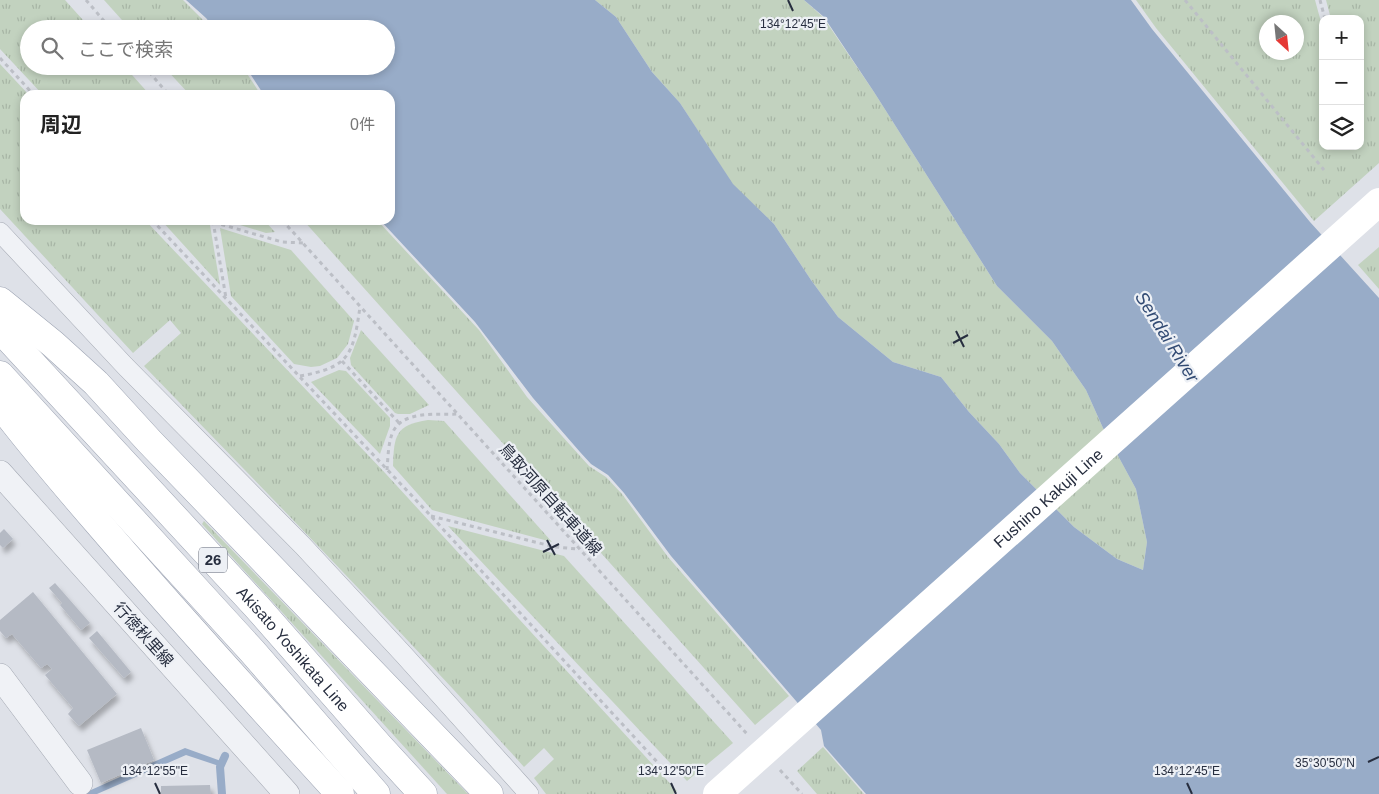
<!DOCTYPE html>
<html lang="ja">
<head>
<meta charset="utf-8">
<style>
  body { margin:0; font-family:Helvetica,"Noto Sans JP",sans-serif; background:#f6f6f6; color:#222 }
  .controls { position:absolute; right:15px; top:15px; display:grid; overflow:hidden; border-radius:10px; box-shadow:0 2px 8px #0003 }
  .controls button { width:45px; height:45px; display:grid; place-items:center; padding:0; border:0; border-bottom:1px solid #e0e0e0; background:#fff; color:#222; font:25px sans-serif }
  .compass { position:absolute; left:1259px; top:15px; width:45px; height:45px; border-radius:50%; background:#fff; box-shadow:0 2px 8px #0003; rotate:153deg }
  .list { margin:0; padding:0; list-style:none }
  h2 { display:flex; justify-content:space-between; align-items:center; height:65px; margin:0; padding:0 20px; font-size:21px }
  h2 small { font-size:16px; font-weight:400; color:#767676 }
  .icon { flex:none; width:28px; height:28px; fill:none; stroke:currentColor; stroke-width:2; stroke-linecap:round; stroke-linejoin:round }
  .map { position:relative; flex:none; width:1379px; height:794px; overflow:hidden }
  .search { position:absolute; background:#fff; box-shadow:0 2px 8px #0003; left:20px; top:20px; width:375px; height:55px; display:flex; align-items:center; gap:12px; box-sizing:border-box; padding:0 18px; border-radius:28px; color:#767676; font-size:19px }
  .panel { position:absolute; background:#fff; box-shadow:0 2px 8px #0003; left:20px; top:90px; width:375px; height:135px; border-radius:15px }
  .map>svg:first-child { display:block }
  .grass { fill:url(#grass-tufts); fill-rule:evenodd }
  .water { fill:#98acc8 }
  .lines { fill:none; stroke-linecap:round; stroke-linejoin:round }
  .stream { stroke:#98acc8; stroke-width:8 }
  .building { fill:#b5bac4; filter:url(#shadow) }
  .pedestrian-casing { stroke:#a3a8b2; stroke-width:20 }
  .minor-casing { stroke:#a3a8b2; stroke-width:26 }
  .primary-casing { stroke:#9da4b3; stroke-width:29 }
  .path { stroke:#bcbfc6; stroke-width:3; stroke-dasharray:4 4; stroke-linecap:butt }
  .pedestrian { stroke:#f0f2f6; stroke-width:19 }
  .minor { stroke:#f0f2f6; stroke-width:25 }
  .primary { stroke:#fff; stroke-width:28 }
  .secondary-bridge { stroke:#fff; stroke-width:28 }
  .ticks { fill:none; stroke:#272e3f; stroke-width:2 }
  .labels { text-anchor:middle; stroke-width:4.5; stroke-linejoin:round; paint-order:stroke }
  .shield { fill:#edf0f5; stroke:#626876; stroke-width:1 }
  .shield-label { font-size:15px; font-weight:bold; fill:#272e3f }
  .street-label { font-size:16px; fill:#272e3f; stroke:#edf0f5 }
  .water-label { font-size:18px; font-style:italic; fill:#314a73; stroke:#edf0f5 }
  .ticks-label { font-size:12px; text-anchor:middle; fill:#272e3f; stroke:#edf0f5; stroke-width:4.5; stroke-linejoin:round; paint-order:stroke }
</style>
</head>
<body>
<div class="map">
<svg width="1379" height="794" viewBox="0 0 1379 794">
  <defs>
    <pattern id="grass-tufts" width="24" height="20" patternUnits="userSpaceOnUse" patternTransform="scale(1.25)"><rect width="24" height="20" fill="#c2d2bf"/><path d="M3 7l-1-3M5 7V3M7 7l1-3M15 17l-1-3M17 17v-4M19 17l1-3" fill="none" stroke="#a7b5a5"/></pattern>
    <filter id="shadow"><feDropShadow dx="3" dy="5.5" stdDeviation="2.5" flood-color="#0004"/></filter>
  </defs>
  <rect width="100%" height="100%" fill="#dee1e8"/>
  <g class="grass">
    <path d="M 0,0 L 65,0 L 91,29 L 29,29 L 29,66 L 124,66 L 150,95 L 43,95 L 0,49 Z"/>
    <path d="M 104,0 L 183,0 L 212,29 L 130,29 Z"/>
    <path d="M 595,0 L 804,0 L 823,17 L 874,92 L 997,286 L 1052,341 L 1086,390 L 1103,428 L 1136,489 L 1147,542 L 1143,570 L 1117,559 L 1074,527 L 1020,473 L 999,444 L 969,412 L 941,377 L 893,362 L 838,317 L 811,280 L 774,224 L 733,185 L 680,103 L 652,72 L 616,17 Z"/>
    <path d="M 1136,0 L 1315,0 L 1321,22 L 1319,27 L 1323,31 L 1323,146 L 1360,146 L 1360,19 L 1331,19 L 1326,0 L 1379,0 L 1379,163 L 1314,221 L 1156,28 ZM 1266,22 L 1296,22 L 1296,52 L 1266,52 Z"/>
    <path d="M 0,64 L 29,95 L 25,95 L 25,220 L 145,220 L 386,474 L 677,791 L 673,794 L 546,794 L 534,778 L 554,759 L 544,748 L 524,767 C 401,630 272,498 144,366 L 181,333 L 170,320 L 133,353 L 0,209 Z"/>
    <path d="M 163,66 L 242,66 L 261,95 L 190,95 Z"/>
    <path d="M 161,220 L 192,220 L 210,225 L 220,285 Z"/>
    <path d="M 224,220 L 264,220 L 275,232 L 266,233 Z"/>
    <path d="M 303,220 L 377,220 L 479,330 L 527,397 L 589,466 L 606,477 L 622,494 L 668,557 L 789,696 L 755,725 Z"/>
    <path d="M 220,228 L 291,250 L 354,321 L 348,344 L 337,358 L 320,366 L 311,367 L 294,364 L 231,296 Z"/>
    <path d="M 1379,247 L 1379,289 L 1358,265 Z"/>
    <path d="M 361,330 L 429,405 L 410,414 L 398,414 L 395,413 L 351,365 L 350,358 Z"/>
    <path d="M 339,370 L 346,371 L 390,418 L 390,426 L 380,454 L 311,382 Z"/>
    <path d="M 428,420 L 444,421 L 552,542 L 432,510 L 393,466 C 394,436 395,425 428,420 Z"/>
    <path d="M 204,521 L 468,794 L 447,794 L 202,524 Z"/>
    <path d="M 448,526 L 564,556 L 733,743 L 687,781 Z"/>
    <path d="M 823,747 L 864,794 L 817,794 L 797,771 Z"/>
  </g>
  <g class="water">
    <path d="M 186,0 L 595,0 L 616,17 L 652,72 L 680,103 L 733,184 L 774,224 L 811,280 L 838,317 L 893,362 L 941,377 L 969,412 L 999,444 L 1020,473 L 1074,527 L 1117,559 L 1143,570 L 1147,542 L 1136,489 L 1103,428 L 1086,390 L 1052,341 L 997,286 L 874,92 L 824,17 L 804,0 L 1131,0 L 1152,29 L 1310,222 L 1379,298 L 1379,794 L 866,794 L 824,746 L 821,730 L 671,556 L 624,493 L 608,475 L 591,464 L 580,452 L 533,398 L 475,322 L 380,220 L 390,220 L 390,95 L 264,95 L 245,66 L 386,66 L 386,29 L 215,29 L 206,18 Z"/>
    <path d="M 185,748 L 221,761 L 219,766 L 186,755 L 97,794 L 82,794 Z"/>
  </g>
  <g class="lines">
    <path class="stream" d="M 222,794 L 220,767 L 225,756"/>
  </g>
  <g class="building">
    <path d="M 4,529 L 13,539 L 3,548 L 0,545 L 0,533 Z"/>
    <path d="M 55,583 L 90,623 L 81,630 L 60,605 L 62,603 L 49,588 Z"/>
    <path d="M 33,592 L 117,694 L 79,726 L 68,714 L 73,708 L 45,675 L 52,669 L 47,664 L 41,668 L 12,634 L 6,638 L 0,631 L 0,620 Z"/>
    <path d="M 97,631 L 131,672 L 124,678 L 89,638 Z"/>
    <path d="M 141,728 L 154,760 L 101,783 L 87,750 Z"/>
    <path d="M 210,785 L 211,794 L 161,794 L 161,786 Z"/>
  </g>
  <g class="lines">
    <defs>
      <path id="pedestrian" d="M 0,232 L 125,366 L 303,546 L 404,655 L 529,794"/>
      <g id="minor">
        <path d="M 0,473 L 287,794"/>
        <path d="M 0,676 L 80,783"/>
      </g>
      <g id="primary">
        <path d="M 0,301 L 53,344 L 96,383 L 149,441 L 489,794"/>
        <path id="s1" d="M 0,329 L 257,607 L 379,746 L 423,794"/>
        <path d="M 0,375 L 252,651 L 376,794"/>
        <path d="M 0,404 C 39,456 82,504 124,553 C 195,634 267,714 340,794"/>
      </g>
    </defs>
    <use href="#pedestrian" class="pedestrian-casing"/>
    <use href="#minor" class="minor-casing"/>
    <use href="#primary" class="primary-casing"/>
    <g class="path">
      <path d="M 86,0 L 111,29"/>
      <path d="M 1185,0 L 1324,170"/>
      <path d="M 1320,0 L 1325,19"/>
      <path d="M 0,58 L 34,95"/>
      <path d="M 144,66 L 169,95"/>
      <path d="M 152,220 L 430,515 L 659,764"/>
      <path d="M 206,220 L 282,242 L 303,243"/>
      <path d="M 282,220 L 748,735"/>
      <path d="M 213,221 L 226,298"/>
      <path d="M 342,361 L 400,424"/>
      <path d="M 300,376 C 350,367 353,355 360,307"/>
      <path d="M 387,470 C 388,458 388,445 392,434 C 401,410 436,415 457,414"/>
      <path d="M 431,516 L 555,547 L 578,549"/>
      <path d="M 780,770 L 802,794"/>
    </g>
    <use href="#pedestrian" class="pedestrian"/>
    <use href="#minor" class="minor"/>
    <use href="#primary" class="primary"/>
    <path class="secondary-bridge" id="s2" d="M 717,794 L 1379,202"/>
  </g>
  <path class="ticks" d="M 788,0 L 793,11M 956,331 L 964,347M 953,343 L 968,335M 547,540 L 555,555M 543,552 L 559,544M 1368,762 L 1379,757M 155,783 L 160,794M 671,783 L 676,794M 1187,783 L 1192,794"/>
  <g class="labels">
    <rect class="shield" x="199" y="547.5" width="28" height="25" rx="4"/>
    <g class="shield-label">
      <text x="213" y="565">26</text>
    </g>
    <g class="street-label">
      <text dy="6" stroke="none"><textPath href="#s2" startOffset="444">Fushino Kakuji Line</textPath></text>
      <text transform="translate(551 499) rotate(48)" y="6">鳥取河原自転車道線</text>
      <text transform="translate(144 634) rotate(48)" y="6">行徳秋里線</text>
      <text dy="6" stroke="none"><textPath href="#s1" startOffset="434">Akisato Yoshikata Line</textPath></text>
    </g>
    <g class="water-label">
      <text transform="translate(1167 337) rotate(58)" y="6">Sendai River</text>
    </g>
  </g>
  <g class="ticks-label">
    <text x="793" y="28">134°12'45"E</text>
    <text x="1325" y="767">35°30'50"N</text>
    <text x="155" y="775">134°12'55"E</text>
    <text x="671" y="775">134°12'50"E</text>
    <text x="1187" y="775">134°12'45"E</text>
  </g>
</svg>
<div class="controls">
<button>+</button>
<button>−</button>
<button><svg class="icon" aria-label="layers" viewBox="0 0 24 24"><path d="M12 4l9 5-9 5-9-5zM3 14l9 5 9-5"/></svg></button>
</div>
<svg class="compass" viewBox="-18 -18 36 36"><path d="M0-13l5 13h-10z" fill="#e53935"/><path d="M0 13l5-13h-10z" fill="#767676"/></svg>
<div class="search"><svg class="icon" aria-label="search" viewBox="0 0 24 24"><circle cx="10" cy="10" r="6"/><path d="M15 15l6 6"/></svg>ここで検索</div>
<section class="panel">
<h2>周辺<small>0件</small></h2>
<ul class="list">
</ul>
</section>
</div>
</body>
</html>
